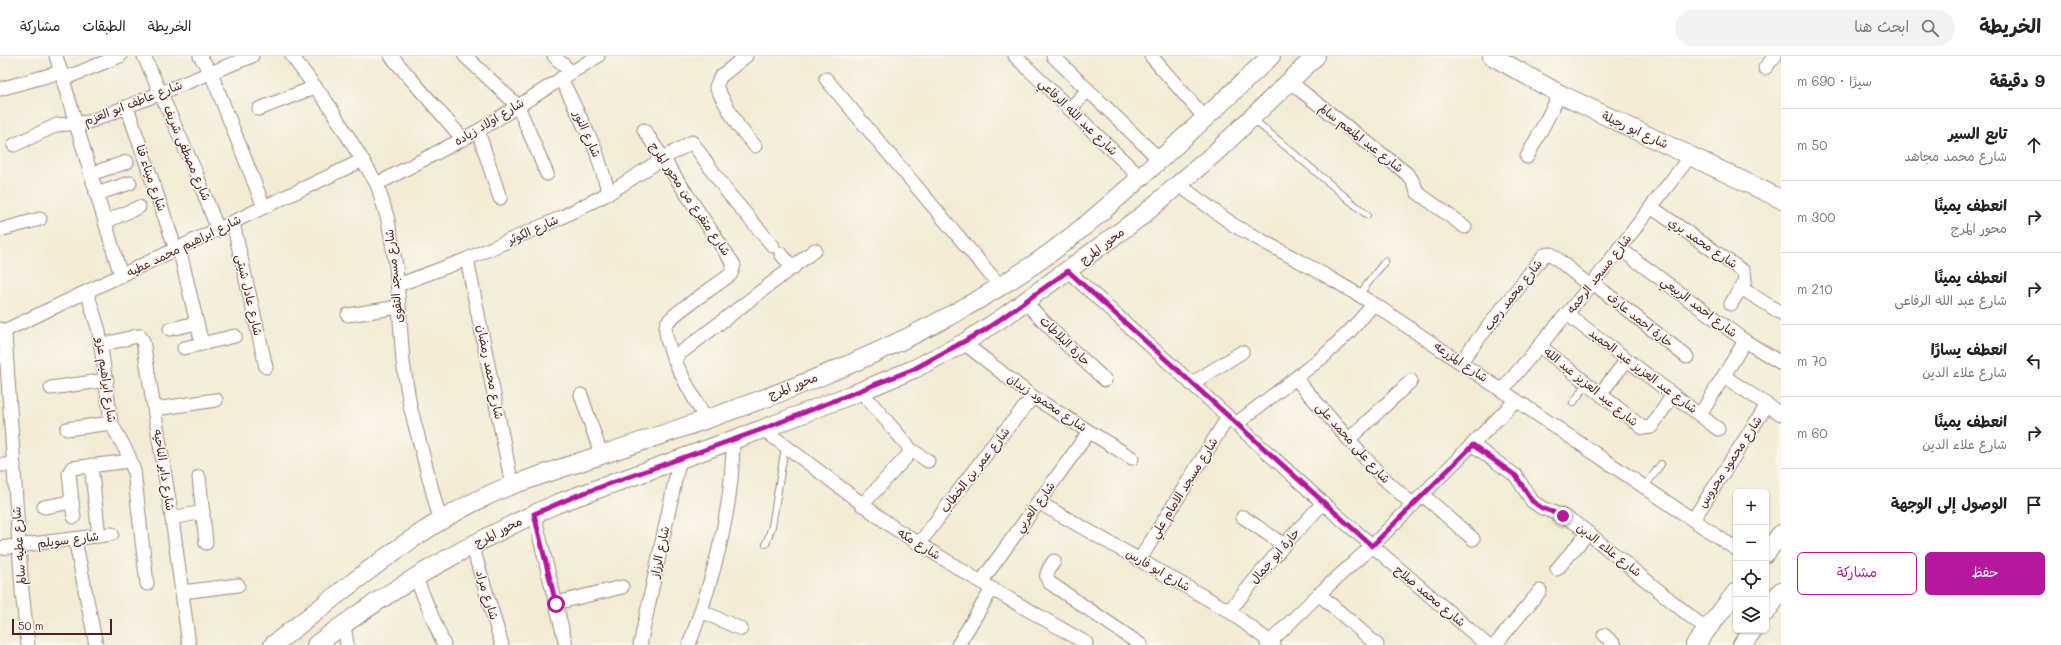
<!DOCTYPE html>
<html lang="ar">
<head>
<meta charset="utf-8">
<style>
  body { margin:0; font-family:Mali,"Playpen Sans Arabic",sans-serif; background:#f2f2f2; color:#222; direction:rtl }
  .controls { position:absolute; right:12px; bottom:12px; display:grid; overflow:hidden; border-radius:6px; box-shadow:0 1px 3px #0004 }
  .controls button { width:36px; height:36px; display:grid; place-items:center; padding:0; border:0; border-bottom:1px solid #e0e0e0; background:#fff; color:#222; font:20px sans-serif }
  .scale { position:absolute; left:12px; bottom:10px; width:100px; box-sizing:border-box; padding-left:4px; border:2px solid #4a1f2b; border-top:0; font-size:11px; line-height:14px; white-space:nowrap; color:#4a1f2b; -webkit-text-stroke:3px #fbf7ec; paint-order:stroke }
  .stop { position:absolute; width:12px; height:12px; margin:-9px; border:3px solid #b5179e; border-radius:50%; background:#fff }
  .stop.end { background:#b5179e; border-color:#fff; box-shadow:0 1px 4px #0008 }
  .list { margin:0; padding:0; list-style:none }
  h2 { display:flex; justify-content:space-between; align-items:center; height:52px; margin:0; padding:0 16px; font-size:17px }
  h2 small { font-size:13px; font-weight:400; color:#767676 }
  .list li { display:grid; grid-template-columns:26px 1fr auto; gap:12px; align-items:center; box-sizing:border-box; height:72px; padding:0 16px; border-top:1px solid #e0e0e0 }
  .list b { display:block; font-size:15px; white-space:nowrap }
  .list p { margin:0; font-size:13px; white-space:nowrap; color:#767676 }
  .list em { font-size:13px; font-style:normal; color:#767676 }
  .actions { display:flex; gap:8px; padding:12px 16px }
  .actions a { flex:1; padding:9px 0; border:1px solid #b5179e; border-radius:6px; text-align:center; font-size:14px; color:#b5179e }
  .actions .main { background:#b5179e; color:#fff }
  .icon { flex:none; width:22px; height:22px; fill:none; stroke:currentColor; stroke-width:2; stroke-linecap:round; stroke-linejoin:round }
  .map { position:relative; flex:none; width:1781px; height:589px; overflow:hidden; direction:ltr }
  header { display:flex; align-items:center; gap:24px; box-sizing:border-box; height:56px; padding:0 20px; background:#fff; border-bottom:1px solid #e0e0e0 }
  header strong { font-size:19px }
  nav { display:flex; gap:22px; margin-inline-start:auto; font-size:14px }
  .search { width:280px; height:36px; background:#f2f2f2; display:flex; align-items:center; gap:10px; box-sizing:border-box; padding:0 14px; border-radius:22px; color:#767676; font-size:15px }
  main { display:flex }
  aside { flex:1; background:#fff }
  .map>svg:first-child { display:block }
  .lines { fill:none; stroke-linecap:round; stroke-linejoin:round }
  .lane-casing { stroke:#9e8680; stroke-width:8 }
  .street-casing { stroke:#9e8680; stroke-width:15 }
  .secondary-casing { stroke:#9e8680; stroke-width:20 }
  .lane { stroke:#fff; stroke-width:6 }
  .street { stroke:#fff; stroke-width:13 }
  .secondary { stroke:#fff; stroke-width:18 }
  .route { stroke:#b5179e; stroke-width:5 }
  .labels { text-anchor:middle; stroke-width:3; stroke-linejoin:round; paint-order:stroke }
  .street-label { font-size:12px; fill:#4a1f2b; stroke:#fbf7ec }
</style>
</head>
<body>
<header>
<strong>الخريطة</strong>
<div class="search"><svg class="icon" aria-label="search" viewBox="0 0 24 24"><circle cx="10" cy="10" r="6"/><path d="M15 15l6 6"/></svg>ابحث هنا</div>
<nav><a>الخريطة</a><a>الطبقات</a><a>مشاركة</a></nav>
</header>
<main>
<aside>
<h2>9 دقيقة<small>سيرًا · 690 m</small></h2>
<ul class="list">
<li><svg class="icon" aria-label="ahead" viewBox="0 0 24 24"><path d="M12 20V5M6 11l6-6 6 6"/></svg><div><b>تابع السير</b><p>شارع محمد مجاهد</p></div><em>50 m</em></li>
<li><svg class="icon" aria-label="right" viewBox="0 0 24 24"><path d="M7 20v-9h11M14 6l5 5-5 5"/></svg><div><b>انعطف يمينًا</b><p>محور المرج</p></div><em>300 m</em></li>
<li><svg class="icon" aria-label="right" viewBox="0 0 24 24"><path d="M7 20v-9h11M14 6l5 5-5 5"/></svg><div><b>انعطف يمينًا</b><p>شارع عبد الله الرفاعى</p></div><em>210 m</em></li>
<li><svg class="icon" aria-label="left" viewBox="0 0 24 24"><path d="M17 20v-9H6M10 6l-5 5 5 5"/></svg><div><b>انعطف يسارًا</b><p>شارع علاء الدين</p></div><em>70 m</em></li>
<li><svg class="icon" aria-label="right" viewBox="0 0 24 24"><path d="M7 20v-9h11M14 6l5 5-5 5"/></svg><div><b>انعطف يمينًا</b><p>شارع علاء الدين</p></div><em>60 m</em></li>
<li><svg class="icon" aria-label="arrive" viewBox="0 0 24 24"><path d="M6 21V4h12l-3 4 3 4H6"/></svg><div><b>الوصول إلى الوجهة</b></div></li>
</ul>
<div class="actions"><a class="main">حفظ</a><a>مشاركة</a></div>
</aside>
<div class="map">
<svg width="1781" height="589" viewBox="0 0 1781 589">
  <rect width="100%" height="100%" fill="#fbf7ec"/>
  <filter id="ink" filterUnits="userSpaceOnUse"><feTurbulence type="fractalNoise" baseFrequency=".025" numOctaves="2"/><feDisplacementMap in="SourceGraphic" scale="8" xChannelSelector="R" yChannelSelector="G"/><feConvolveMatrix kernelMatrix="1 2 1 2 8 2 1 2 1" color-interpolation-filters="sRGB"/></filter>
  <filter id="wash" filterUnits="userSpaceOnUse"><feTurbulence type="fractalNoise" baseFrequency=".012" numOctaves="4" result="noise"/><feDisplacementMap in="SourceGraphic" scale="16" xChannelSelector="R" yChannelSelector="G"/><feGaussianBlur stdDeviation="0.9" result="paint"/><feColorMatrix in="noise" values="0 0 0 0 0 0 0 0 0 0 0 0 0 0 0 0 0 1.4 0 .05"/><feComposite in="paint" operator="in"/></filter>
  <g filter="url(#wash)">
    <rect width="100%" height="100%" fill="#f2ecd4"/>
  </g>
  <g filter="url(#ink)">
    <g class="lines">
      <defs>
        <g id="lane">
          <path d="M 1253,63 L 1367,159"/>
          <path d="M 1359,239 L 1385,205"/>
          <path d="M 1573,347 L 1587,328"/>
          <path d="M 1644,432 L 1661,408"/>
          <path d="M 766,488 L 772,470 L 785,391"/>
        </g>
        <g id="street">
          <path d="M 56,0 L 121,220"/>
          <path d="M 144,0 L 196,117 L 218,174"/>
          <path d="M 200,0 L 211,17 L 264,151"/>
          <path d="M 292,0 L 328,48 L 377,128 L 388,164 L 396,210 L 403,306 L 410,350 L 440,464"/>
          <path d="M 391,0 L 463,83"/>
          <path d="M 465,0 L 518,50 L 547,118"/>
          <path d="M 554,0 L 571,16"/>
          <path d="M 746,0 L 720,21 L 716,31 L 738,70 L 755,90"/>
          <path d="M 1015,0 L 1140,121"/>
          <path d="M 1053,0 L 1160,104"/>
          <path d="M 1151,0 L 1206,63"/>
          <path d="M 1765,12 L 1775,0"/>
          <path d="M 561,22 L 595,92 L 609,137"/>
          <path d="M 63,23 L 120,0"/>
          <path d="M 826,23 L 1000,230"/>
          <path d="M 1290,26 L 1406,117 L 1412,124 L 1418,137 L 1465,171"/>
          <path d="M 0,33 L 61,16"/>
          <path d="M 127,51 L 176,194"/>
          <path d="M 259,53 L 315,31"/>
          <path d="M 1070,53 L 1088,34"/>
          <path d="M 644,74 L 734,209 L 731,218 C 718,229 674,256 667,267 C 658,283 696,345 705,362"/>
          <path d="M 478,75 L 500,142"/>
          <path d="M 14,89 L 57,69 L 89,66 L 252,0"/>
          <path d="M 1527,101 L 1560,38"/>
          <path d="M 90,118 L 127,106"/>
          <path d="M 377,128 L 478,75 L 598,0"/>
          <path d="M 1179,129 L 1235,170 L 1323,218 L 1374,248 L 1736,493"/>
          <path d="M 96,138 L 130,127"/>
          <path d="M 1651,151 L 1744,216 L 1745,225 L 1731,248"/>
          <path d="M 105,166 L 139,151"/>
          <path d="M 233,167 L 266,311"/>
          <path d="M 0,174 L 40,163"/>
          <path d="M 179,192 L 202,288"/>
          <path d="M 1619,192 L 1745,285 L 1781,307"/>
          <path d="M 781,198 L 793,212"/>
          <path d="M 467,203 L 512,429"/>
          <path d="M 1068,215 L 1323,447 L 1487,589"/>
          <path d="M 1593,227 L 1687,301"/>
          <path d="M 398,229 L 467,203 L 560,162 L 609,137 L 662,103 L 692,86 L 728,137 L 773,190"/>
          <path d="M 1741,232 L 1781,257"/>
          <path d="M 87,236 L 99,275 L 111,367 L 128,398 L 134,415 L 147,528"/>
          <path d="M 1025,246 L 1066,288 L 1105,324"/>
          <path d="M 1567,258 L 1718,373"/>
          <path d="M 348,259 L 399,251"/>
          <path d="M 0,273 L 5,278 L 22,535 L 28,589"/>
          <path d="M 170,273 L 197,267"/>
          <path d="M 4,275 L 363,104"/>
          <path d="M 964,287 L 1033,341 L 1132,402"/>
          <path d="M 101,289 L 137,280 L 140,280 L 143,285 L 172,462 L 189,589"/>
          <path d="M 1540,290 L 1643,372 L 1651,371 L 1673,339"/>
          <path d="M 184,292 L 235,280"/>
          <path d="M 674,302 L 815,194"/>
          <path d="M 1461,305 L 1544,199 L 1551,198 L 1590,230"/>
          <path d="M 1725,321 L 1781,358"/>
          <path d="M 1296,323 L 1379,418 L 1413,449"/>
          <path d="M 1191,328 L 1242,296"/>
          <path d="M 51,332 L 107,324"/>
          <path d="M 1502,334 L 1593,227 L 1691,99"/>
          <path d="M 861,335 L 908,390 L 910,397 L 862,449"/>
          <path d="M 1600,338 L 1627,304"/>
          <path d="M 581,339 L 601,398"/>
          <path d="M 155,353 L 216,344"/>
          <path d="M 1700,359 L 1745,285"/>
          <path d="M 1236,368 L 1324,300 L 1350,275 L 1374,248"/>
          <path d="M 67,373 L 111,367"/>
          <path d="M 763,373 L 894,472 L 992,533 L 1086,587"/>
          <path d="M 1349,383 L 1411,325"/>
          <path d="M 1473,389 L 1516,420 L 1532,445 L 1542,452 L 1563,460 L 1577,468 L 1707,574"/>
          <path d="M 910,393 L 928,405"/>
          <path d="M 0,409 L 14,409"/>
          <path d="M 91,409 L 99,480"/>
          <path d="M 199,421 L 206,487"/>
          <path d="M 1423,439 L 1473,483"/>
          <path d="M 72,446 L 74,461"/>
          <path d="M 1038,446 L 1229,555 L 1274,589"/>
          <path d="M 44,451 L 72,446 L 69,417 L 72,412 L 130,405"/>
          <path d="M 534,458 L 566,589"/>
          <path d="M 1243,461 L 1284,489"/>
          <path d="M 172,462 L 203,456"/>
          <path d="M 1693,464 L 1767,349"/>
          <path d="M 75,483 L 96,589"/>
          <path d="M 919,488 L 993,389 L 1033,341"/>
          <path d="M 472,489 L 502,589"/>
          <path d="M 0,492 L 112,478"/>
          <path d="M 1140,503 L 1228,361"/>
          <path d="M 1054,505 C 1049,513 1043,519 1050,527 L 1141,589"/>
          <path d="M 1557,513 L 1588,477"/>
          <path d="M 416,522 L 444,589"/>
          <path d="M 981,526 L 1089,376"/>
          <path d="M 182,536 L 238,529"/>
          <path d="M 1319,538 L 1377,589"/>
          <path d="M 556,547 L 622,531"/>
          <path d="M 701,555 L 741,573"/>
          <path d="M 1229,555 L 1284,489 L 1323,447"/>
          <path d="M 344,568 L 347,589"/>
          <path d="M 1604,579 L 1615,589"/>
          <path d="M 640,589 L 680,402"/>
          <path d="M 689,589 C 713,523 733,455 733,384"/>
          <path d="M 958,589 L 992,533"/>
          <path d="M 1267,589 L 1319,538 L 1372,490 L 1516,344"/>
          <path d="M 1495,589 L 1540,535"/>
        </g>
        <g id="secondary">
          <path d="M 1492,0 L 1560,38 L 1781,143"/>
          <path d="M 1766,497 L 1781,478"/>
          <path d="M 1766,556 L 1781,535"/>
          <path d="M 273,589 C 349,531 422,464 512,429 C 686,369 874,317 1027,213 C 1068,186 1104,154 1141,121 C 1185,81 1228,41 1271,0"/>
          <path d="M 316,589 C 389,533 472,486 556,448 L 763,373 L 861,335 L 914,313 L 964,287 L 1005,260 L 1143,159 L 1216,96 L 1316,0"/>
          <path d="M 1695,589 L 1736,536"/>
          <path d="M 1742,589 L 1753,574"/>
        </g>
      </defs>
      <use href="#lane" class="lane-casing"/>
      <use href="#street" class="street-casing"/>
      <use href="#secondary" class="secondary-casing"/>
      <use href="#lane" class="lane"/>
      <use href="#street" class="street"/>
      <use href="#secondary" class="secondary"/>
    </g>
  </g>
  <g class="lines" filter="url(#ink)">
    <path class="route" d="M 556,548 L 534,458 L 578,439 L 763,373 L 914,313 L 985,274 L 1068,215 L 1372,490 L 1473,389 L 1516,420 L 1532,445 L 1542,452 L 1563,460"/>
  </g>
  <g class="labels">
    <g class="street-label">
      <text transform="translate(133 47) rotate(-21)" y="4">شارع عاطف ابو العزم</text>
      <text transform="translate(1078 61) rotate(44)" y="4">شارع عبد الله الرفاعي</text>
      <text transform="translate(489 66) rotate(-31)" y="4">شارع اولاد زياده</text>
      <text transform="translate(1635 74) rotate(25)" y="4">شارع ابو رجيلة</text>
      <text transform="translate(587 78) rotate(66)" y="4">شارع النور</text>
      <text transform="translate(1361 82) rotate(38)" y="4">شارع عبد المنعم سالم</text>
      <text transform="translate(187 97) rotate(67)" y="4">شارع مصطفى شريف</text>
      <text transform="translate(151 122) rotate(71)" y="4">شارع ميناء قنا</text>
      <text transform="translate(690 143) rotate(56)" y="4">شارع متفرع من محور المرج</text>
      <text transform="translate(533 174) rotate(-24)" y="4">شارع الكوثر</text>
      <text transform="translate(1703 187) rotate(34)" y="4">شارع محمد بري</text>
      <text transform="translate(184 190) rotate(-26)" y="4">شارع ابراهيم محمد عطيه</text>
      <text transform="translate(1102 190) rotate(-37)" y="4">محور المرج</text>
      <text transform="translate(1599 218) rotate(-52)" y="4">شارع مسجد الرحمه</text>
      <text transform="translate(394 220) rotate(-96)" y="4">شارع مسجد التقوى</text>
      <text transform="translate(249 239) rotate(77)" y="4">شارع عادل شيتى</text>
      <text transform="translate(1513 239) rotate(-52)" y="4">شارع محمد رجب</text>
      <text transform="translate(1699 251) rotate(37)" y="4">شارع احمد الربيعي</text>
      <text transform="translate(1640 264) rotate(38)" y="4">حارة احمد عارف</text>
      <text transform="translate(1065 285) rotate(44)" y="4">حارة البلاطات</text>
      <text transform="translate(1461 306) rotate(34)" y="4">شارع المزرعه</text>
      <text transform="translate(1643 315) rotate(37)" y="4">شارع عبد العزيز عبد الحميد</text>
      <text transform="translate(490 316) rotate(79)" y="4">شارع محمد رمضان</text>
      <text transform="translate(106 324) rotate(82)" y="4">شارع ابراهيم عزو</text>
      <text transform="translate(793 330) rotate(-21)" y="4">محور المرج</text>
      <text transform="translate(1591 331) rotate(39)" y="4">شارع عبد العزيز عبد الله</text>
      <text transform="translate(1047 347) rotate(34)" y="4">شارع محمود زيدان</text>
      <text transform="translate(1353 387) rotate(48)" y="4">شارع على محمد على</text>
      <text transform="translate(1730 406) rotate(-57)" y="4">شارع محمود محروس</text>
      <text transform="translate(164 414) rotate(81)" y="4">شارع داير الناحيه</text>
      <text transform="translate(975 414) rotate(-52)" y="4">شارع عمر بن الخطاب</text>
      <text transform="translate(1184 432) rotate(-58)" y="4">شارع مسجد الامام علي</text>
      <text transform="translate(1035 451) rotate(-54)" y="4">شارع العربي</text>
      <text transform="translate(498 476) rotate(-27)" y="4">محور المرج</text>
      <text transform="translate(68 484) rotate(-7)" y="4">شارع سويلم</text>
      <text transform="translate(919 488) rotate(32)" y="4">شارع مكه</text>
      <text transform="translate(19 490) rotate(-94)" y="4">شارع عطيه سالم</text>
      <text transform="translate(1609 494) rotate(38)" y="4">شارع علاء الدين</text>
      <text transform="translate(660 496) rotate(-78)" y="4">شارع الرزاز</text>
      <text transform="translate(1275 500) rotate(-49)" y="4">حارة ابو جمال</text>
      <text transform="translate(1158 514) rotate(30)" y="4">شارع ابو فارس</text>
      <text transform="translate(487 539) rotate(73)" y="4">شارع مراد</text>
      <text transform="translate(1430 540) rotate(40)" y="4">شارع محمد صلاح</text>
    </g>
  </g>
</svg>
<div class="controls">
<button>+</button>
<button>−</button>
<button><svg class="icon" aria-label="locate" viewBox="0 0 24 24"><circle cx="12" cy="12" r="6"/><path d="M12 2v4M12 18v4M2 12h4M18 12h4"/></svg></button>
<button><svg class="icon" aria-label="layers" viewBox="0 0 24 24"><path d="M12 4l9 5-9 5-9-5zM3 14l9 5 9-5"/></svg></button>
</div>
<div class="scale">50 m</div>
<div class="stop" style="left:556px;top:548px"></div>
<div class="stop end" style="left:1563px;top:460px"></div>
</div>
</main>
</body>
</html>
